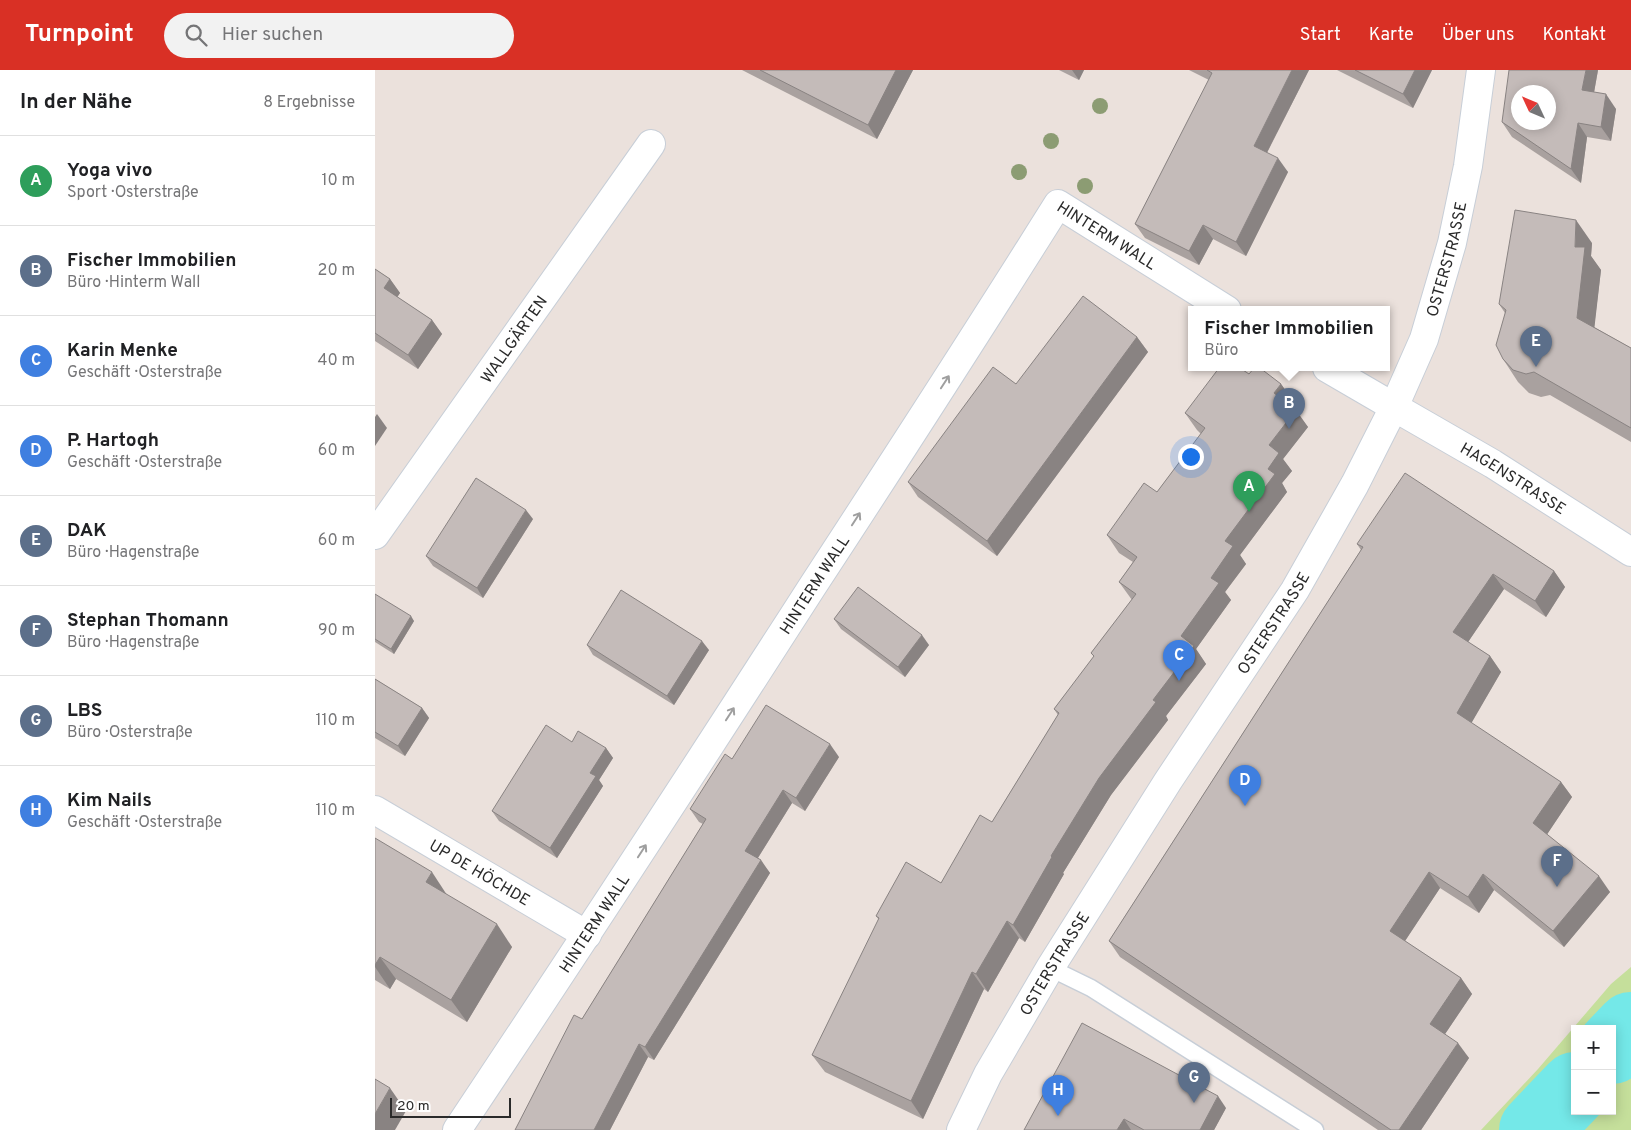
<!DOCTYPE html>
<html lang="de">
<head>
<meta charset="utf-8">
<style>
  body { margin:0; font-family:Overpass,sans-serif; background:#f2f2f2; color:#202124 }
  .controls { position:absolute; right:15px; bottom:15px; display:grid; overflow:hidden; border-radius:0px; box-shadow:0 2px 12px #0003 }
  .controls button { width:45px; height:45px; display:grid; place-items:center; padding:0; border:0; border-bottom:1px solid #e0e0e0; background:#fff; color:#202124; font:25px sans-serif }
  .compass { position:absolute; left:1136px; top:15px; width:45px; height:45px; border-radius:50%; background:#fff; box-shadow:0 2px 12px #0003; rotate:314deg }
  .scale { position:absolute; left:15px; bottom:12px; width:121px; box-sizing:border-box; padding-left:5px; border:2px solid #2a2a2a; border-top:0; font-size:14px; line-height:18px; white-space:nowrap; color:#2a2a2a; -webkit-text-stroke:4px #fff; paint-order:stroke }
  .you { position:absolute; left:815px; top:386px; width:18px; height:18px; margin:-12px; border:4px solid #fff; border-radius:50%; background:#1a73e8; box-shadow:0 0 0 8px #1a73e833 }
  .badge { display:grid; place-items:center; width:32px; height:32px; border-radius:50%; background:#d93025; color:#fff; font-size:16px; font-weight:700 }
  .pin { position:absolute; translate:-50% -41px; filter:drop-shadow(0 1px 2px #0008) }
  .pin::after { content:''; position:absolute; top:26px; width:18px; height:15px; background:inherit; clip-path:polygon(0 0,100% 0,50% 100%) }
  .popup { position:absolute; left:813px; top:236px; width:202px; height:65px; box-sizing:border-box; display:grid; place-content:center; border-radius:0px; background:#fff; filter:drop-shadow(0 1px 4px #0005); font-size:16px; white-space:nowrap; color:#757577 }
  .popup b { font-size:19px; color:#202124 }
  .popup::after { content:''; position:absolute; left:50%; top:100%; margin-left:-10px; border:10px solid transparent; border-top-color:#fff }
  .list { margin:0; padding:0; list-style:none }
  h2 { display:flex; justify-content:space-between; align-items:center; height:65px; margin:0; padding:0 20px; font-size:21px }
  h2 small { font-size:16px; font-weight:400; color:#757577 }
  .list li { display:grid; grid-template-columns:32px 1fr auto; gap:15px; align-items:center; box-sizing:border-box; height:90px; padding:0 20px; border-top:1px solid #e0e0e0 }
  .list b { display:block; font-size:19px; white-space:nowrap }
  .list p { margin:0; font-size:16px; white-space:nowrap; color:#757577 }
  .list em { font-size:16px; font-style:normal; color:#757577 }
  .icon { flex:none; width:28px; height:28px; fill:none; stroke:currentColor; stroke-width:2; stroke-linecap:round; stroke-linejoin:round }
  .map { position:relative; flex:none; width:1256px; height:1060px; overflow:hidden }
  header { display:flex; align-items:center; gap:30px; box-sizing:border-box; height:70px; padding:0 25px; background:#d93025; color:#fff }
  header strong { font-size:24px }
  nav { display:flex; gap:28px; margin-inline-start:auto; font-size:18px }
  .search { width:350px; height:45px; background:#f2f2f2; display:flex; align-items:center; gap:12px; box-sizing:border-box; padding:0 18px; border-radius:28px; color:#757577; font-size:19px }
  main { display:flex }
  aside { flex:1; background:#fff }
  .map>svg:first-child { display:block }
  .green { fill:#c5df9b; fill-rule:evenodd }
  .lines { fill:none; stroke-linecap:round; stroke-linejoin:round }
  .river { stroke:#74e8e8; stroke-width:72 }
  .lane-casing { stroke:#c7ced7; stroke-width:19 }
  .street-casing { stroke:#c7ced7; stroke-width:30 }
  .secondary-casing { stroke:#c7ced7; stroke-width:30 }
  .lane { stroke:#fff; stroke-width:16 }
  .street { stroke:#fff; stroke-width:28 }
  .secondary { stroke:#fff; stroke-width:28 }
  .tree { fill:#8c9c73 }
  .wall { fill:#a9a19f }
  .shaded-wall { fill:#898382 }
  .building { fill:#c4bbb9; stroke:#898382; fill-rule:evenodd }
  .oneway { stroke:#9f9f9f }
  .labels { text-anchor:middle; stroke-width:4.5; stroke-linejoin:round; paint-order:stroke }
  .street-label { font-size:16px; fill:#2a2a2a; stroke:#fff }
</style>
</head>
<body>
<header>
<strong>Turnpoint</strong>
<div class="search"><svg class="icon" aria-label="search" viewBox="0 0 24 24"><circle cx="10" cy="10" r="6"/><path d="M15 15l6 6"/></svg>Hier suchen</div>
<nav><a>Start</a><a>Karte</a><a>Über uns</a><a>Kontakt</a></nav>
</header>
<main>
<aside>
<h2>In der Nähe<small>8 Ergebnisse</small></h2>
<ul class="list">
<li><span class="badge" style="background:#2e9e5b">A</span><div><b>Yoga vivo</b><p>Sport · Osterstraße</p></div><em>10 m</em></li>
<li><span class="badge" style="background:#5c6f8a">B</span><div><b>Fischer Immobilien</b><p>Büro · Hinterm Wall</p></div><em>20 m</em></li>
<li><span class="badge" style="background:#3f7fe0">C</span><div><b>Karin Menke</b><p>Geschäft · Osterstraße</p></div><em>40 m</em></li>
<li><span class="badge" style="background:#3f7fe0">D</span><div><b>P. Hartogh</b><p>Geschäft · Osterstraße</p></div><em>60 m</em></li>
<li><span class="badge" style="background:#5c6f8a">E</span><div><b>DAK</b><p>Büro · Hagenstraße</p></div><em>60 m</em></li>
<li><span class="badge" style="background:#5c6f8a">F</span><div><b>Stephan Thomann</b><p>Büro · Hagenstraße</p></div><em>90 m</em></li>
<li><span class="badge" style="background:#5c6f8a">G</span><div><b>LBS</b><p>Büro · Osterstraße</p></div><em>110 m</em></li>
<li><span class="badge" style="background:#3f7fe0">H</span><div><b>Kim Nails</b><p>Geschäft · Osterstraße</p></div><em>110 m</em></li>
</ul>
</aside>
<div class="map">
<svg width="1256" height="1060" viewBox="0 0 1256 1060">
  <rect width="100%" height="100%" fill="#ebe1dc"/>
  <path class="green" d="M 1256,897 L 1256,1060 L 1106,1060 L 1163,999 L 1236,914 ZM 1200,959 L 1237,959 L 1237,1041 L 1200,1041 Z"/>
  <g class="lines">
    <g class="river">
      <path d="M 1237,978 L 1256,958"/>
      <path d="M 1160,1060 L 1200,1018"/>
    </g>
    <defs>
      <path id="lane" d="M 675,898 L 716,918 L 940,1060"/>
      <g id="street">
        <path d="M 952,298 L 1019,337"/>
        <path id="s1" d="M 0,465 L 276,74"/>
        <path id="s2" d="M 0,740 L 212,865"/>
        <path id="s3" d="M 82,1060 C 202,880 320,699 437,517 C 520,390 602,263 683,134 L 852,240"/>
      </g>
      <g id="secondary">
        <path id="s4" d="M 1019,337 L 1118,394 L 1256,482"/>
        <path id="s5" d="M 586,1060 L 613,1004 L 675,898 L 793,711 L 920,520 L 980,414 L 1019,337 L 1049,269 L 1077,173 L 1093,96 L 1106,0"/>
      </g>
    </defs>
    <use href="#lane" class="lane-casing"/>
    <use href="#street" class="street-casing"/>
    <use href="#secondary" class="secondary-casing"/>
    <use href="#lane" class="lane"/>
    <use href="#street" class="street"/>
    <use href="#secondary" class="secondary"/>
  </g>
  <g class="tree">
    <circle cx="725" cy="36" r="8"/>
    <circle cx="676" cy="71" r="8"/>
    <circle cx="644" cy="102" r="8"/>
    <circle cx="710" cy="116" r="8"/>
  </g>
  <g class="wall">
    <path d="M 367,0 L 538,0 L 502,69 Z"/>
    <path d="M 684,0 L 709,0 L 704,10 Z"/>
    <path d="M 814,0 L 934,0 L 892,83 L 913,102 L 871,186 L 838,169 L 824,195 L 770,168 L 760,154 L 834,10 Z"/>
    <path d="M 962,0 L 1057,0 L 1038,38 Z"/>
    <path d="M 1223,0 L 1219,22 L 1241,39 L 1236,71 L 1212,67 L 1206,113 L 1137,67 L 1127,52 Z"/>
    <path d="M 1217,173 L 1216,186 L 1226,200 L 1219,257 L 1256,278 L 1256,372 L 1175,325 L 1166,327 L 1154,323 L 1143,312 L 1128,289 L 1130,243 L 1124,234 Z"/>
    <path d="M 0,199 L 15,209 L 25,223 L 22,227 L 57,250 L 67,264 L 43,299 L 0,271 Z"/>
    <path d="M 762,267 L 773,282 L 622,486 L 543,427 L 533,412 L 641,314 Z"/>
    <path d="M 874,304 L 906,314 L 918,331 L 915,335 L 933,357 L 908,389 L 917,401 L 907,413 L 912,422 L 865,485 L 871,494 L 850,522 L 856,530 L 821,579 L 831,594 L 791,646 L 793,650 L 736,725 L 688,803 L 689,804 L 650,872 L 644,868 L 613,922 L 609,919 L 548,1049 L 450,1002 L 437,985 L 504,850 L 501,846 L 566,813 L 617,752 L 683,645 L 679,639 L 719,587 L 716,583 L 757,530 L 744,512 L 758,492 L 744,483 L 732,465 L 782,422 L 826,364 L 822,360 L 810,343 Z"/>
    <path d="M 158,449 L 108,528 L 58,496 L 51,486 Z"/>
    <path d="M 982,474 L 1179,501 L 1190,517 L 1171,547 L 1129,519 L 1093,572 L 1115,586 L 1126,602 L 1096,653 L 1186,712 L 1197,727 L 1172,764 L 1235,822 L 1189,877 L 1119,820 L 1104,843 L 1065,818 L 1030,871 L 1086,908 L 1097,924 L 1070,964 L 1094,988 L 1046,1060 L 1003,1060 L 745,887 L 734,871 L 986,480 Z"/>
    <path d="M 0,524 L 39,551 L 19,584 L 0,572 Z"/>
    <path d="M 459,549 L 554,575 L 530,607 L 466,559 Z"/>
    <path d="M 212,575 L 334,580 L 299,635 L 218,585 Z"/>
    <path d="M 0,609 L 47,638 L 54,648 L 30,686 L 0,668 Z"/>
    <path d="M 197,672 L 231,678 L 238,688 L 224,710 L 228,716 L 182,788 L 124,751 L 117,741 Z"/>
    <path d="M 464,687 L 430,741 L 417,733 L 383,788 L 395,803 L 279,990 L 273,987 L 235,1060 L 140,1060 L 207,949 L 328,754 L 324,752 L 315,739 L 357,689 Z"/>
    <path d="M 0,768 L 137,877 L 92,952 L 21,909 L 15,919 L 0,910 Z"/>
    <path d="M 851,1038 L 839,1060 L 649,1060 Z"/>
  </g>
  <g class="shaded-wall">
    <path d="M 521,0 L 538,0 L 502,69 L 493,55 Z"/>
    <path d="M 697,0 L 709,0 L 704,10 Z"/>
    <path d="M 917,0 L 934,0 L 888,90 L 879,76 Z"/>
    <path d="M 1040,0 L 1057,0 L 1038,38 L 1028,24 Z"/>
    <path d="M 1211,0 L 1223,0 L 1217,34 L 1207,20 Z"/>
    <path d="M 1231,24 L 1241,39 L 1236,71 L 1226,57 Z"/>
    <path d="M 1203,53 L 1212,67 L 1206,113 L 1196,99 Z"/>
    <path d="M 903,88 L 913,102 L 871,186 L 861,172 Z"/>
    <path d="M 1201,150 L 1217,173 L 1216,186 L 1226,200 L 1218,270 L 1202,248 L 1200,177 Z"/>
    <path d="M 828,155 L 838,169 L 824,195 L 814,181 Z"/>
    <path d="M 15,209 L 25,223 L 19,232 L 9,218 Z"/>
    <path d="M 57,250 L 67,264 L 43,299 L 33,285 Z"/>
    <path d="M 762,267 L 773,282 L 622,486 L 612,471 Z"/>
    <path d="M 906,314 L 918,331 L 911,341 L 899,323 Z"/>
    <path d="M 921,340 L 933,357 L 908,389 L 917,401 L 907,413 L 912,422 L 865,485 L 871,494 L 850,522 L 856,530 L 821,579 L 831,594 L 791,646 L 793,650 L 736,725 L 688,803 L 689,804 L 650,872 L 638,855 L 676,786 L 724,708 L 778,630 L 806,566 L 836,508 L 850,471 L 893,399 L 894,375 Z"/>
    <path d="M 2,344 L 12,358 L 0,376 L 0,347 Z"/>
    <path d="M 151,440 L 158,449 L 108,528 L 102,518 Z"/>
    <path d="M 1179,501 L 1190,517 L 1171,547 L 1160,531 Z"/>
    <path d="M 1118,504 L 1129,519 L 1089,578 L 1078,562 Z"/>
    <path d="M 36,546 L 39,551 L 19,584 L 16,579 Z"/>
    <path d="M 547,565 L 554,575 L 530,607 L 523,597 Z"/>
    <path d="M 327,571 L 334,580 L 299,635 L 292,626 Z"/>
    <path d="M 1115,586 L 1126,602 L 1093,659 L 1082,643 Z"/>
    <path d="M 47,638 L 54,648 L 30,686 L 23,676 Z"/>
    <path d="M 455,674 L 464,687 L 430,741 L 421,728 Z"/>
    <path d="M 231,678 L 238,688 L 224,710 L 228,716 L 182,788 L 175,778 L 215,703 Z"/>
    <path d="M 1186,712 L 1197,727 L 1169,769 L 1158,753 Z"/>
    <path d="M 408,720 L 417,733 L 379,794 L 370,781 Z"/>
    <path d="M 386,790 L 395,803 L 279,990 L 270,977 Z"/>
    <path d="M 57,802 L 72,825 L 51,812 Z"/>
    <path d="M 1054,802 L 1065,818 L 1026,877 L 1015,861 Z"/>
    <path d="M 1108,804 L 1119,820 L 1104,843 L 1093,827 Z"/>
    <path d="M 1224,806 L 1235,822 L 1189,877 L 1178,861 Z"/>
    <path d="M 632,851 L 644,868 L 613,922 L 601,904 Z"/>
    <path d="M 122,854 L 137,877 L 92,952 L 76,930 Z"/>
    <path d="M 5,887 L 21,909 L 15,919 L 0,897 L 0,895 Z"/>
    <path d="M 597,902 L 609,919 L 548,1049 L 536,1031 Z"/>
    <path d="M 1086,908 L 1097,924 L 1066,970 L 1055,954 Z"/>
    <path d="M 1083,973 L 1094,988 L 1046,1060 L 1024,1060 Z"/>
    <path d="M 264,974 L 273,987 L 235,1060 L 219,1060 Z"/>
    <path d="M 15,1018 L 31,1041 L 20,1060 L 0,1060 L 0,1044 Z"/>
    <path d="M 843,1026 L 851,1038 L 839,1060 L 825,1060 Z"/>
    <path d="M 749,1049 L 756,1060 L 742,1060 Z"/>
  </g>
  <g class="building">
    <path d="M 385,0 L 521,0 L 493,55 Z"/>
    <path d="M 832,0 L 917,0 L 879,76 L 903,88 L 861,172 L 828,155 L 814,181 L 760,154 L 837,3 Z"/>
    <path d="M 980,0 L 1040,0 L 1028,24 Z"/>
    <path d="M 1134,0 L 1211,0 L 1207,20 L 1231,24 L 1226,57 L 1203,53 L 1196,99 L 1127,52 ZM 1144,22 L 1174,22 L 1174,52 L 1144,52 Z"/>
    <path d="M 1140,140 L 1201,150 L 1200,177 L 1210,177 L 1202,248 L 1256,278 L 1256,358 L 1159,302 L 1151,304 L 1138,300 L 1128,289 L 1121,275 L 1131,240 L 1124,234 Z"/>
    <path d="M 0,199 L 15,209 L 9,218 L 57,250 L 33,285 L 0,263 Z"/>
    <path d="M 708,226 L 762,267 L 612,471 L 533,412 L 618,297 L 641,314 Z"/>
    <path d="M 844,298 L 865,298 L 874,304 L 879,298 L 885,298 L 906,314 L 899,323 L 921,340 L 894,375 L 904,383 L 893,399 L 900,404 L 850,471 L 858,476 L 836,508 L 844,513 L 806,566 L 819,576 L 778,630 L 781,632 L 724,708 L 676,786 L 677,787 L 638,855 L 632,851 L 601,904 L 597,902 L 536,1031 L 437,985 L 504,848 L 501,846 L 531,792 L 566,813 L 605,745 L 617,752 L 684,643 L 679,639 L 719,586 L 716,583 L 761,524 L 744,512 L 762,487 L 732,465 L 769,413 L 782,422 L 830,358 L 810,343 Z"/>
    <path d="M 1030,403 L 1179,501 L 1160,531 L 1118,504 L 1078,562 L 1115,586 L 1082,643 L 1186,712 L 1158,753 L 1224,806 L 1178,861 L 1108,804 L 1093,827 L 1054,802 L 1015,861 L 1086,908 L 1055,954 L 1083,973 L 1024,1060 L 1016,1060 L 734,871 L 988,477 L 982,474 Z"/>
    <path d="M 101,408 L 151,440 L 102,518 L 51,486 Z"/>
    <path d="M 483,517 L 547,565 L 523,597 L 459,549 Z"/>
    <path d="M 246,520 L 327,571 L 292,626 L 212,575 Z"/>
    <path d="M 0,524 L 36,546 L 16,579 L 0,569 Z"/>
    <path d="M 0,609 L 47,638 L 23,676 L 0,662 Z"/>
    <path d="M 391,635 L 455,674 L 421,728 L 408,720 L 370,781 L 386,790 L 270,977 L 264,974 L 219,1060 L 140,1060 L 199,945 L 207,949 L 331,749 L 315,739 L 350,684 L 357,689 Z"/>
    <path d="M 171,655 L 197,672 L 203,661 L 231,678 L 215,703 L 221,706 L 175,778 L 117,741 Z"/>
    <path d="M 0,768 L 57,802 L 51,812 L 122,854 L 76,930 L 5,887 L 0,895 Z"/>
    <path d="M 707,953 L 843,1026 L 825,1060 L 769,1060 L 749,1049 L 742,1060 L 649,1060 Z"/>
    <path d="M 0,1009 L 15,1018 L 0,1044 Z"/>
  </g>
  <defs><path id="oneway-shaft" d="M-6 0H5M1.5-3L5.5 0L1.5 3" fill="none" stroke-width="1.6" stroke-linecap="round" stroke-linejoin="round" transform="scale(1.25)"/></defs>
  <g class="oneway">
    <use href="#oneway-shaft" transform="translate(570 312) rotate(-57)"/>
    <use href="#oneway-shaft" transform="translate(481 449) rotate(-57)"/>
    <use href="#oneway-shaft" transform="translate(355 644) rotate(-57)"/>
    <use href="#oneway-shaft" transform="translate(267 781) rotate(-57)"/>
  </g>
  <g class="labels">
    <g class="street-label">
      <text dy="6" stroke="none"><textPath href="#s3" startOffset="1162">HINTERM WALL</textPath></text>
      <text dy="6" stroke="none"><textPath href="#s5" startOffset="1001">OSTERSTRASSE</textPath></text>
      <text dy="6" stroke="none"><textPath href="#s1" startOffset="240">WALLGÄRTEN</textPath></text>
      <text dy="6" stroke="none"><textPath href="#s4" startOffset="139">HAGENSTRASSE</textPath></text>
      <text dy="6" stroke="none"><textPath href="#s3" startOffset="652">HINTERM WALL</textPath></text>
      <text dy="6" stroke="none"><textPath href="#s5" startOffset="596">OSTERSTRASSE</textPath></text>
      <text dy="6" stroke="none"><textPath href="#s2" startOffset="122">UP DE HÖCHDE</textPath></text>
      <text dy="6" stroke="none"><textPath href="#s3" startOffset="248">HINTERM WALL</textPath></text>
      <text dy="6" stroke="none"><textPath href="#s5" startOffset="191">OSTERSTRASSE</textPath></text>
    </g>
  </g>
</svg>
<div class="controls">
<button>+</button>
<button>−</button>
</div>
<svg class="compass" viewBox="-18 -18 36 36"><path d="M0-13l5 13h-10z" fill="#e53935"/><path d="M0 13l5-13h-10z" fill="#757577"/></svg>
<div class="scale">20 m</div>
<div class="you"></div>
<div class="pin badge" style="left:874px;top:442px;background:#2e9e5b">A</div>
<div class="pin badge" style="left:914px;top:359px;background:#5c6f8a">B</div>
<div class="popup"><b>Fischer Immobilien</b>Büro</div>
<div class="pin badge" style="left:804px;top:611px;background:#3f7fe0">C</div>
<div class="pin badge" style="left:870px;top:736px;background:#3f7fe0">D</div>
<div class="pin badge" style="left:1161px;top:297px;background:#5c6f8a">E</div>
<div class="pin badge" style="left:1182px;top:817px;background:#5c6f8a">F</div>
<div class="pin badge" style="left:819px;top:1033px;background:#5c6f8a">G</div>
<div class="pin badge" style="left:683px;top:1046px;background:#3f7fe0">H</div>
</div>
</main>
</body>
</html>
